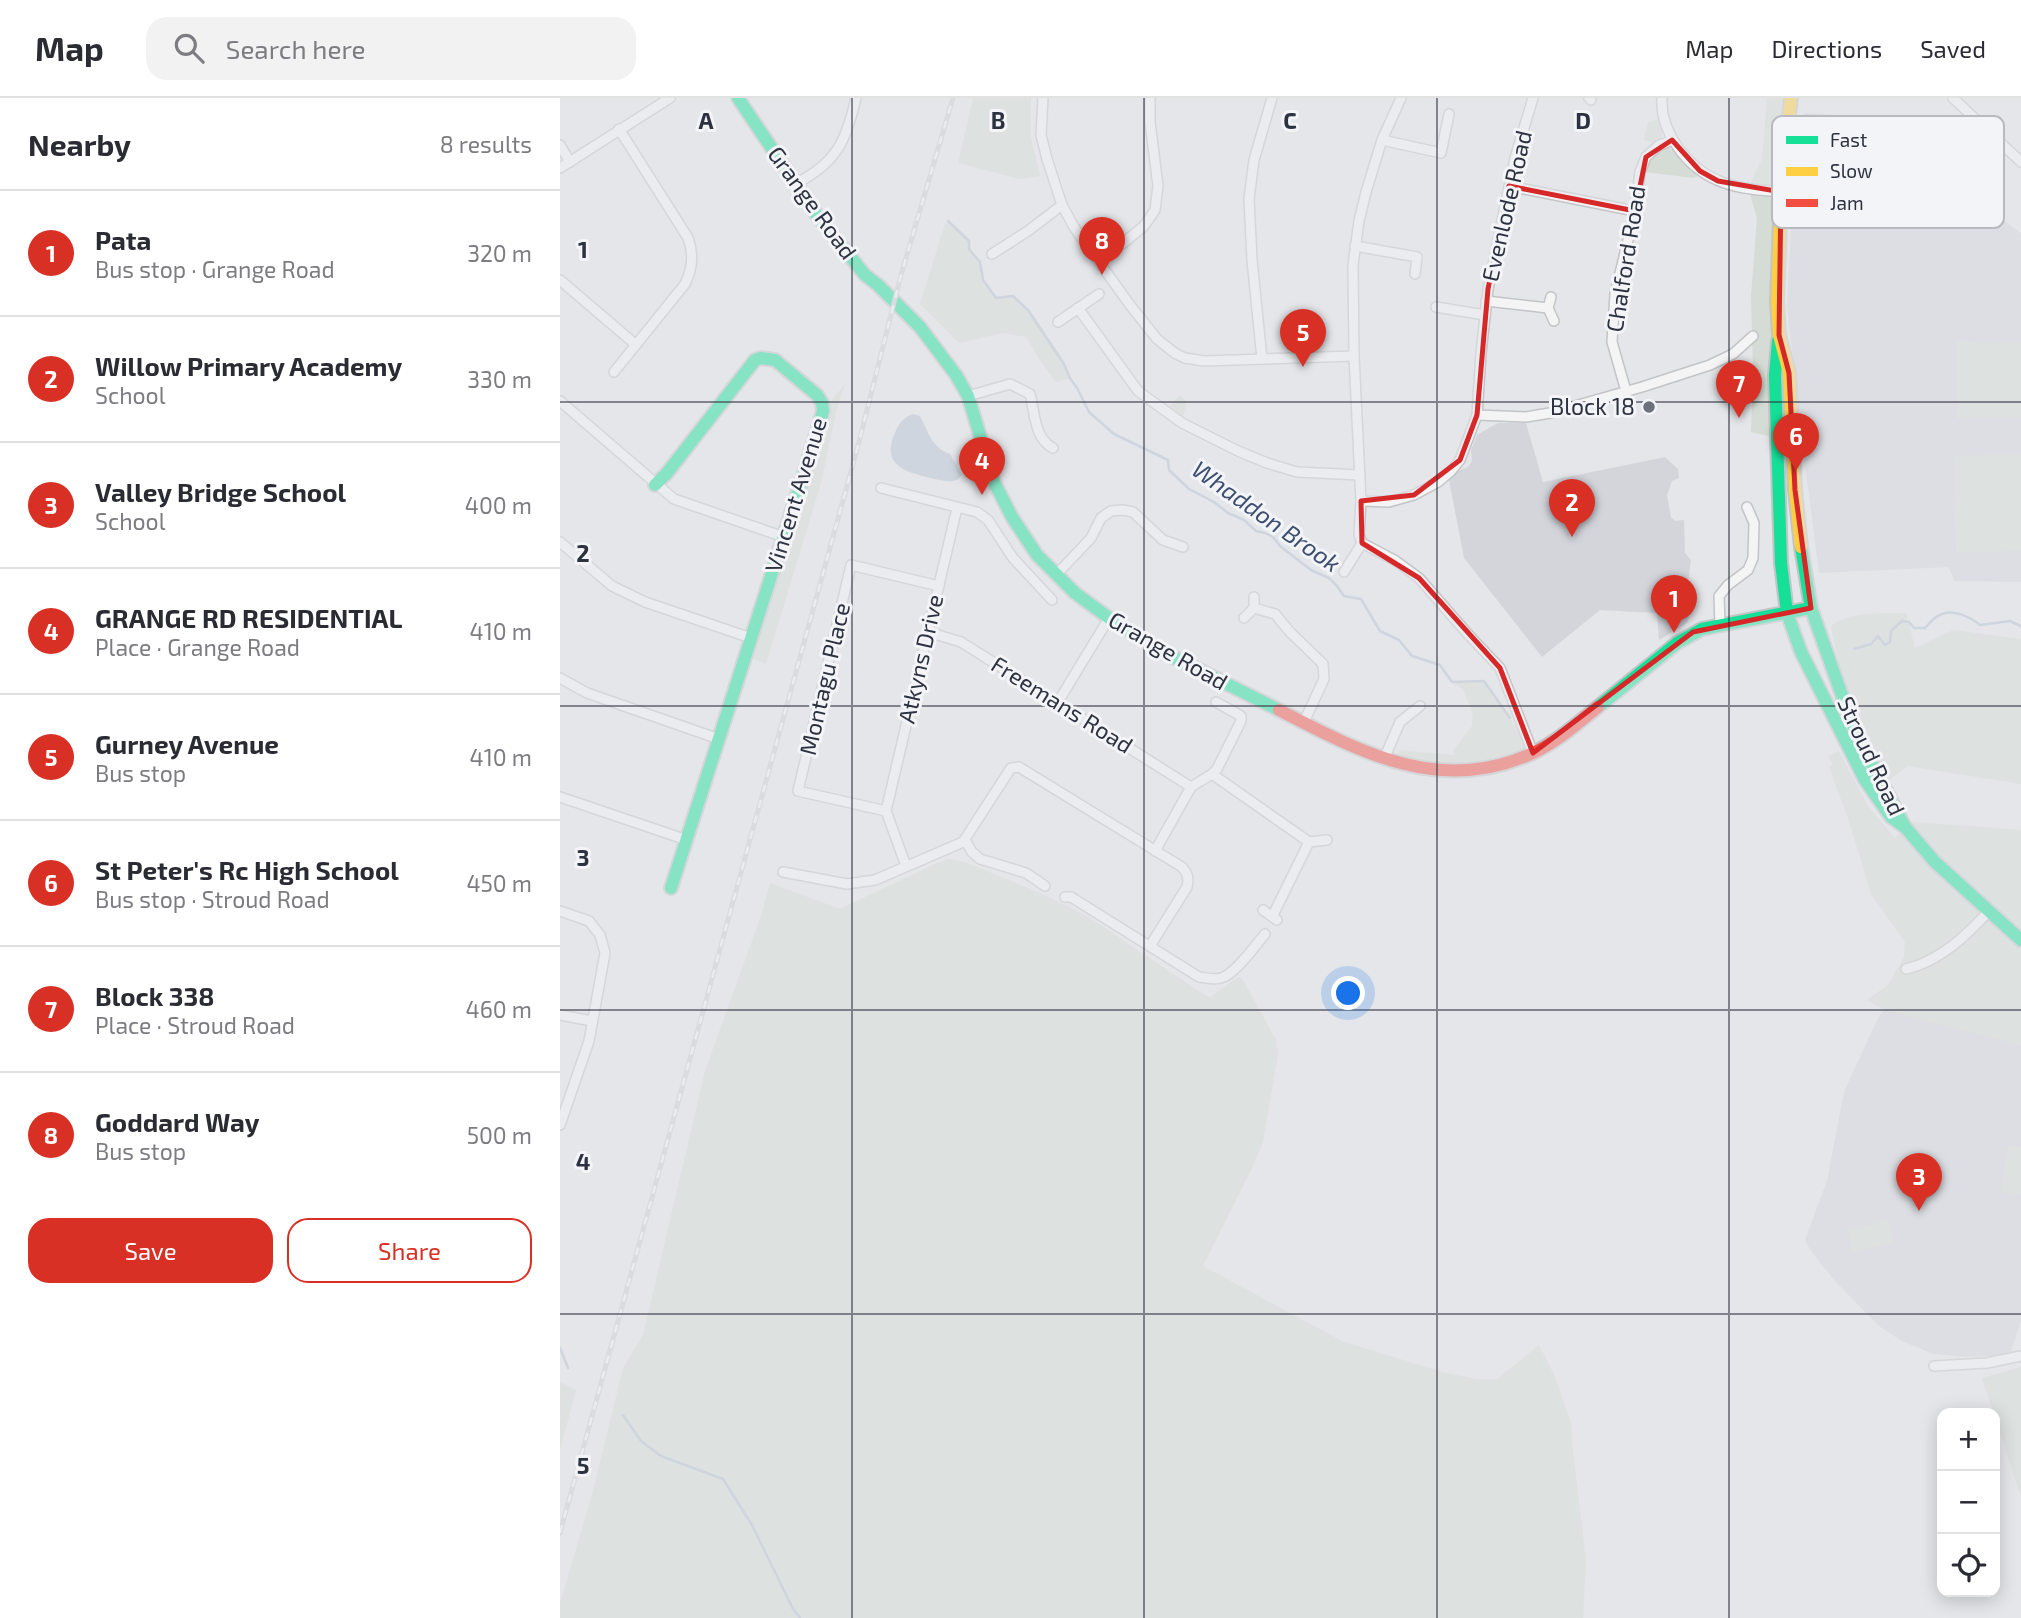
<!DOCTYPE html>
<html lang="en">
<head>
<meta charset="utf-8">
<style>
  body { margin:0; font-family:"Exo 2",sans-serif; background:#f2f2f3; color:#2b2b33 }
  .controls { position:absolute; right:21px; bottom:21px; display:grid; overflow:hidden; border-radius:14px; box-shadow:0 4px 18px #0003 }
  .controls button { width:63px; height:63px; display:grid; place-items:center; padding:0; border:0; border-bottom:2px solid #e1e1e2; background:#fff; color:#2b2b33; font:35px sans-serif }
  .you { position:absolute; left:789px; top:896px; width:24px; height:24px; margin:-18px; border:5px solid #fff; border-radius:50%; background:#1a73e8; box-shadow:0 0 0 10px #1a73e833 }
  .badge { display:grid; place-items:center; width:46px; height:46px; border-radius:50%; background:#d93025; color:#fff; font-size:23px; font-weight:700 }
  .pin { position:absolute; translate:-50% -58px; filter:drop-shadow(0 2px 4px #0008) }
  .pin::after { content:''; position:absolute; top:37px; width:24px; height:21px; background:inherit; clip-path:polygon(0 0,100% 0,50% 100%) }
  .list { margin:0; padding:0; list-style:none }
  h2 { display:flex; justify-content:space-between; align-items:center; height:91px; margin:0; padding:0 28px; font-size:30px }
  h2 small { font-size:23px; font-weight:400; color:#7c7c81 }
  .list li { display:grid; grid-template-columns:46px 1fr auto; gap:21px; align-items:center; box-sizing:border-box; height:126px; padding:0 28px; border-top:2px solid #e1e1e2 }
  .list b { display:block; font-size:26px; white-space:nowrap }
  .list p { margin:0; font-size:23px; white-space:nowrap; color:#7c7c81 }
  .list em { font-size:23px; font-style:normal; color:#7c7c81 }
  .actions { display:flex; gap:14px; padding:21px 28px }
  .actions a { flex:1; padding:16px 0; border:2px solid #d93025; border-radius:21px; text-align:center; font-size:24px; color:#d93025 }
  .actions .main { background:#d93025; color:#fff }
  .icon { flex:none; width:38px; height:38px; fill:none; stroke:currentColor; stroke-width:2; stroke-linecap:round; stroke-linejoin:round }
  .map { position:relative; flex:none; width:1461px; height:1520px; overflow:hidden }
  header { display:flex; align-items:center; gap:42px; box-sizing:border-box; height:98px; padding:0 35px; background:#fff; border-bottom:2px solid #e1e1e2 }
  header strong { font-size:33px }
  nav { display:flex; gap:38px; margin-inline-start:auto; font-size:24px }
  .search { width:490px; height:63px; background:#f2f2f3; display:flex; align-items:center; gap:18px; box-sizing:border-box; padding:0 24px; border-radius:21px; color:#7c7c81; font-size:26px }
  main { display:flex }
  aside { flex:1; background:#fff }
  .map>svg:first-child { display:block }
  .built { fill:#d3d5db }
  .green { fill:#d5dcd5 }
  .water { fill:#b6c0d0 }
  .lines { fill:none; stroke-linecap:round; stroke-linejoin:round }
  .stream { stroke:#b6c0d0; stroke-width:2.5 }
  .street-casing { stroke:#c3c4c7; stroke-width:12 }
  .fast-casing { stroke:#c3c4c7; stroke-width:16 }
  .slow-casing { stroke:#c3c4c7; stroke-width:16 }
  .jam-casing { stroke:#c3c4c7; stroke-width:16 }
  .street { stroke:#f4f4f5; stroke-width:9 }
  .fast { stroke:#16e098; stroke-width:12 }
  .slow { stroke:#ffcf43; stroke-width:12 }
  .jam { stroke:#f24e42; stroke-width:12 }
  .rail-casing { stroke:#cdced0; stroke-width:5 }
  .rail { stroke:#f3f4f7; stroke-width:2.5; stroke-dasharray:8; stroke-linecap:butt }
  .marked { fill:none; stroke:#d62828; stroke-width:5; stroke-linejoin:round }
  .grid { fill:none; stroke:#2d3240; stroke-width:2; stroke-opacity:0.55 }
  .poi-dot { fill:#6d717b; stroke:#f3f4f7; stroke-width:2.5 }
  .labels { text-anchor:middle; stroke-width:6; stroke-linejoin:round; paint-order:stroke }
  .street-label { font-size:23px; fill:#2d3240; stroke:#f3f4f7 }
  .poi-label { font-size:23px; fill:#2d3240; stroke:#f3f4f7; text-anchor:end }
  .water-label { font-size:24px; font-style:italic; fill:#3c4e70; stroke:#f3f4f7 }
  .key { fill:#f3f4f7; stroke:#b8bac0; stroke-width:2 }
  .key-label { font-size:19px; fill:#2d3240 }
  .grid-label { font-size:23px; text-anchor:middle; font-weight:bold; fill:#2d3240; stroke:#f3f4f7; stroke-width:6; stroke-linejoin:round; paint-order:stroke }
</style>
</head>
<body>
<header>
<strong>Map</strong>
<div class="search"><svg class="icon" aria-label="search" viewBox="0 0 24 24"><circle cx="10" cy="10" r="6"/><path d="M15 15l6 6"/></svg>Search here</div>
<nav><a>Map</a><a>Directions</a><a>Saved</a></nav>
</header>
<main>
<aside>
<h2>Nearby<small>8 results</small></h2>
<ul class="list">
<li><span class="badge">1</span><div><b>Pata</b><p>Bus stop · Grange Road</p></div><em>320 m</em></li>
<li><span class="badge">2</span><div><b>Willow Primary Academy</b><p>School</p></div><em>330 m</em></li>
<li><span class="badge">3</span><div><b>Valley Bridge School</b><p>School</p></div><em>400 m</em></li>
<li><span class="badge">4</span><div><b>GRANGE RD RESIDENTIAL</b><p>Place · Grange Road</p></div><em>410 m</em></li>
<li><span class="badge">5</span><div><b>Gurney Avenue</b><p>Bus stop</p></div><em>410 m</em></li>
<li><span class="badge">6</span><div><b>St Peter's Rc High School</b><p>Bus stop · Stroud Road</p></div><em>450 m</em></li>
<li><span class="badge">7</span><div><b>Block 338</b><p>Place · Stroud Road</p></div><em>460 m</em></li>
<li><span class="badge">8</span><div><b>Goddard Way</b><p>Bus stop</p></div><em>500 m</em></li>
</ul>
<div class="actions"><a class="main">Save</a><a>Share</a></div>
</aside>
<div class="map">
<svg width="1461" height="1520" viewBox="0 0 1461 1520">
  <rect width="100%" height="100%" fill="#e4e6e9"/>
  <g class="built">
    <path d="M 1244,15 L 1263,16 L 1349,46 L 1461,136 L 1461,484 L 1394,483 L 1392,476 L 1388,469 L 1259,475 L 1242,343 L 1227,208 L 1233,96 Z"/>
    <path d="M 938,325 L 966,325 L 983,384 L 1105,359 L 1118,371 L 1119,380 L 1112,383 L 1107,397 L 1111,419 L 1115,423 L 1124,422 L 1125,455 L 1131,462 L 1128,484 L 1130,514 L 1127,525 L 1099,542 L 1097,515 L 1040,512 L 982,559 L 904,460 L 889,382 L 898,373 L 908,369 L 912,363 L 911,352 L 917,337 Z"/>
    <path d="M 1325,911 L 1461,947 L 1461,1222 L 1450,1257 L 1405,1259 L 1373,1256 L 1342,1243 L 1319,1228 L 1275,1183 L 1251,1153 L 1245,1142 L 1267,1083 L 1284,994 L 1318,920 Z"/>
  </g>
  <g class="green">
    <path d="M 413,0 L 471,0 L 471,39 L 480,78 L 460,81 L 398,65 Z"/>
    <path d="M 1207,0 L 1231,0 L 1217,340 L 1191,334 L 1193,272 L 1191,198 L 1197,120 L 1188,90 L 1202,61 Z"/>
    <path d="M 1099,21 L 1103,33 L 1100,42 L 1092,44 L 1084,42 L 1088,24 Z"/>
    <path d="M 1104,49 C 1119,51 1128,70 1141,77 L 1134,80 L 1085,74 L 1089,61 Z"/>
    <path d="M 388,123 L 409,143 L 409,151 L 420,164 L 423,183 L 436,200 L 453,198 C 474,217 498,254 510,280 L 496,284 L 481,264 L 466,239 L 443,235 L 399,245 L 360,206 L 384,129 Z"/>
    <path d="M 1397,243 L 1461,244 L 1461,320 L 1397,320 Z"/>
    <path d="M 285,286 L 276,314 L 261,385 L 206,566 L 189,559 L 267,308 Z"/>
    <path d="M 619,297 L 627,303 L 623,318 L 610,309 Z"/>
    <path d="M 1461,356 L 1461,453 L 1396,454 L 1393,358 Z"/>
    <path d="M 1346,515 L 1355,550 L 1393,532 L 1461,541 L 1461,686 L 1348,668 L 1329,682 L 1294,612 L 1279,567 L 1271,528 C 1290,513 1323,516 1346,515 Z"/>
    <path d="M 924,583 L 973,655 L 901,673 L 898,666 L 851,662 L 839,655 L 838,652 L 895,657 L 893,653 L 912,628 L 913,616 L 903,591 L 892,584 Z"/>
    <path d="M 1279,653 L 1308,708 L 1335,740 L 1353,724 L 1461,732 L 1461,947 L 1325,912 L 1307,902 L 1329,886 L 1344,859 L 1345,844 L 1311,796 L 1289,723 L 1269,669 L 1273,667 L 1268,658 Z"/>
    <path d="M 388,761 C 404,762 420,770 434,776 C 479,794 526,813 564,843 L 648,899 L 652,898 L 678,879 L 682,880 L 716,942 L 718,956 L 703,1044 L 692,1070 L 643,1168 L 782,1243 L 885,1275 L 918,1281 L 937,1281 L 979,1247 L 995,1279 L 1011,1325 L 1013,1352 L 1026,1463 L 1023,1520 L 0,1520 L 0,1505 L 32,1397 L 63,1270 L 83,1237 L 145,973 L 201,818 L 210,785 L 280,811 L 375,766 Z"/>
    <path d="M 1448,1047 L 1461,1049 L 1461,1097 L 1440,1093 Z"/>
    <path d="M 1328,1122 L 1334,1144 L 1293,1154 L 1288,1132 Z"/>
    <path d="M 1461,1269 L 1461,1399 L 1422,1280 Z"/>
    <path d="M 0,1284 L 16,1292 L 0,1352 Z"/>
  </g>
  <path class="water" d="M 353,316 L 360,318 C 368,333 371,349 390,356 L 402,377 C 398,381 399,382 393,383 C 386,385 353,376 345,372 C 339,369 332,363 331,356 C 330,350 332,340 335,335 C 338,326 344,319 353,316 Z"/>
  <g class="lines">
    <g class="stream">
      <path d="M 388,123 L 409,143 L 409,151 L 420,164 L 423,182 L 436,200 L 453,198 L 468,212 L 504,266 L 510,280 L 517,290 L 529,314 L 554,336 L 608,362 L 609,372 L 629,391 L 654,404 L 668,415 L 684,422 L 696,433 L 705,435 L 713,439 L 720,448 L 751,472 L 769,480 L 777,488 L 784,498 L 801,501 L 820,533 L 839,542 L 852,558 L 880,567 L 892,584 L 924,583 L 950,620"/>
      <path d="M 1294,551 L 1311,546 L 1318,538 L 1325,547 L 1330,544 L 1331,533 L 1342,523 L 1349,524 L 1354,530 L 1365,530 C 1369,526 1373,520 1378,518 C 1391,509 1410,519 1420,527 L 1450,523 L 1461,528"/>
      <path d="M 0,1250 L 8,1270"/>
      <path d="M 63,1317 L 81,1343 L 101,1358 L 163,1381 L 192,1427 L 233,1511 L 240,1520"/>
    </g>
    <defs>
      <g id="street">
        <path d="M 483,0 L 481,37 L 487,61 L 502,107 L 514,129 L 570,207 L 597,241 L 616,256 L 625,260 L 644,263 L 794,258"/>
        <path d="M 1029,0 L 1031,2"/>
        <path d="M 1102,0 C 1100,34 1127,69 1157,82 C 1176,91 1200,92 1221,94"/>
        <path d="M 1393,0 L 1461,64"/>
        <path d="M 822,42 L 881,55 L 889,16"/>
        <path d="M 0,47 L 10,64"/>
        <path d="M 0,70 L 110,0"/>
        <path d="M 237,85 C 277,64 286,43 296,0"/>
        <path d="M 949,88 L 1075,113"/>
        <path d="M 795,148 L 857,159 L 855,176"/>
        <path d="M 432,156 L 468,133 L 502,107"/>
        <path d="M 539,162 L 562,146 L 584,128 L 595,112 L 598,88 L 590,24 L 590,0"/>
        <path d="M 0,182 L 75,246"/>
        <path d="M 991,199 L 988,210 L 994,223"/>
        <path d="M 926,203 L 988,210"/>
        <path d="M 876,209 L 925,217"/>
        <path d="M 518,210 L 578,293 L 622,325 L 678,353 L 707,365 L 737,374 L 800,377"/>
        <path d="M 498,224 L 539,196"/>
        <path d="M 702,261 L 692,162 L 689,101 L 694,62 L 712,0"/>
        <path d="M 54,274 L 125,186 C 133,170 134,156 128,140 L 59,31"/>
        <path d="M 1066,293 L 1052,244 L 1055,196 L 1075,113 L 1080,74 L 1086,59 L 1098,48 L 1112,42"/>
        <path d="M 408,298 L 450,286 L 470,296 C 475,315 474,340 493,350"/>
        <path d="M 0,303 L 114,401 L 224,439"/>
        <path d="M 917,317 L 966,319 L 990,315 L 1082,289 L 1150,267 L 1173,256 L 1193,238"/>
        <path d="M 321,390 L 417,414 L 428,422 L 453,460 L 492,502"/>
        <path d="M 801,403 L 829,404 L 854,397 L 878,384 L 891,373 L 900,362 L 917,317 L 921,255 L 928,191 L 955,60 L 973,0"/>
        <path d="M 0,444 L 52,488 L 85,504 L 191,540"/>
        <path d="M 802,445 L 836,463 L 859,480 L 906,534 L 940,570 L 973,655"/>
        <path d="M 784,474 L 802,445 L 799,437 L 801,403 L 794,258 L 793,167 L 799,123 L 806,94 L 822,42 L 841,0"/>
        <path d="M 496,477 L 531,440 L 541,420 L 551,413 L 563,412 L 573,414 L 603,442 L 623,449"/>
        <path d="M 694,510 L 715,516 L 730,534 L 763,566 L 764,581 L 743,626"/>
        <path d="M 684,520 L 694,510 L 694,499"/>
        <path d="M 1160,527 L 1159,498 L 1168,487 L 1188,472 L 1193,460 L 1194,425 L 1187,409"/>
        <path d="M 368,534 L 401,544 L 631,689"/>
        <path d="M 0,580 L 27,595 L 159,641"/>
        <path d="M 498,604 L 549,520"/>
        <path d="M 824,661 L 840,624 L 860,608"/>
        <path d="M 652,676 L 749,744"/>
        <path d="M 0,699 L 127,742"/>
        <path d="M 326,713 L 238,693 L 291,467 L 379,488"/>
        <path d="M 326,713 L 397,410"/>
        <path d="M 326,713 L 346,768"/>
        <path d="M 405,742 L 412,754 L 420,761 L 466,775 L 485,788"/>
        <path d="M 595,753 L 631,689 L 652,676 L 657,671 L 681,623 L 681,618 L 656,604"/>
        <path d="M 223,774 L 287,786 L 315,782 L 403,744 L 451,670 L 459,669 L 622,769 C 628,776 629,781 627,789 L 590,848"/>
        <path d="M 505,799 L 511,799 L 639,879 C 647,880 653,882 661,880 C 675,876 695,848 705,836"/>
        <path d="M 703,812 L 717,822"/>
        <path d="M 0,813 L 29,823 L 40,837 L 45,855 L 29,943 L 0,1027"/>
        <path d="M 713,817 L 749,744 L 767,742"/>
        <path d="M 1346,871 C 1380,863 1406,838 1429,813"/>
        <path d="M 0,917 L 32,923"/>
        <path d="M 1374,1268 L 1427,1265 L 1461,1258"/>
      </g>
      <g id="fast">
        <path d="M 178,0 L 256,116 L 305,177 L 318,187 L 360,229 L 396,277 L 408,298 L 434,384 L 452,419 L 477,457 L 515,495 L 549,520 L 605,555 L 719,612"/>
        <path d="M 1218,243 L 1215,277 L 1221,465 L 1227,515 L 1241,554 L 1305,682 L 1331,719 L 1345,729 L 1375,764 L 1461,842"/>
        <path d="M 95,387 L 107,375 L 195,262 L 201,260 L 215,262 L 257,297 L 262,305 L 263,313 L 246,369 L 111,790"/>
        <path d="M 1241,449 L 1251,510 L 1295,634 L 1345,729"/>
        <path d="M 1038,609 L 1117,545 L 1142,531 L 1251,510"/>
      </g>
      <path id="slow" d="M 1231,0 L 1221,94 L 1217,204 L 1219,237 L 1229,275 L 1235,392 L 1241,449"/>
      <path id="jam" d="M 719,612 C 800,654 881,698 973,655 C 997,644 1018,625 1038,609"/>
    </defs>
    <use href="#street" class="street-casing"/>
    <use href="#fast" class="fast-casing"/>
    <use href="#slow" class="slow-casing"/>
    <use href="#jam" class="jam-casing"/>
    <use href="#street" class="street"/>
    <use href="#fast" class="fast"/>
    <use href="#slow" class="slow"/>
    <use href="#jam" class="jam"/>
    <defs>
      <path id="rail" d="M 0,1435 L 299,344 L 341,177 L 393,0"/>
    </defs>
    <use href="#rail" class="rail-casing"/>
    <use href="#rail" class="rail"/>
  </g>
  <path d="M0 0H1461V1520H0ZM 1112,42 L 1140,73 L 1158,83 L 1221,94 L 1219,237 L 1229,275 L 1235,392 L 1251,510 L 1133,534 L 973,655 L 940,570 L 859,480 L 802,445 L 801,403 L 854,397 L 900,362 L 917,317 L 928,191 L 949,88 L 1075,113 L 1086,59 Z" fill="#e4e6e9" fill-opacity=".55" fill-rule="evenodd"/>
  <path class="marked" d="M 1112,42 L 1140,73 L 1158,83 L 1221,94 L 1219,237 L 1229,275 L 1235,392 L 1251,510 L 1133,534 L 973,655 L 940,570 L 859,480 L 802,445 L 801,403 L 854,397 L 900,362 L 917,317 L 928,191 L 949,88 L 1075,113 L 1086,59 Z"/>
  <path class="grid" d="M 292,0 L 292,1520M 584,0 L 584,1520M 877,0 L 877,1520M 1169,0 L 1169,1520M 0,304 L 1461,304M 0,608 L 1461,608M 0,912 L 1461,912M 0,1216 L 1461,1216"/>
  <circle class="poi-dot" cx="1089" cy="309" r="7"/>
  <g class="labels">
    <g class="street-label">
      <text transform="translate(252 105) rotate(54)" y="8">Grange Road</text>
      <text transform="translate(947 108) rotate(-77)" y="8">Evenlode Road</text>
      <text transform="translate(1066 161) rotate(-81)" y="8">Chalford Road</text>
      <text transform="translate(236 397) rotate(-73)" y="8">Vincent Avenue</text>
      <text transform="translate(608 553) rotate(30)" y="8">Grange Road</text>
      <text transform="translate(361 561) rotate(-77)" y="8">Atkyns Drive</text>
      <text transform="translate(265 581) rotate(-77)" y="8">Montagu Place</text>
      <text transform="translate(502 607) rotate(32)" y="8">Freemans Road</text>
      <text transform="translate(1311 658) rotate(65)" y="8">Stroud Road</text>
    </g>
    <g class="poi-label">
      <text x="1075" y="317">Block 18</text>
    </g>
    <g class="water-label">
      <text transform="translate(706 419) rotate(35)" y="8">Whaddon Brook</text>
    </g>
  </g>
  <rect x="1212" y="18" width="232" height="112" rx="10" class="key"/>
  <rect x="1226" y="38" width="32" height="8" fill="#16e098"/>
  <rect x="1226" y="69" width="32" height="9" fill="#ffcf43"/>
  <rect x="1226" y="101" width="32" height="8" fill="#f24e42"/>
  <g class="key-label">
    <text x="1270" y="49">Fast</text>
    <text x="1270" y="80">Slow</text>
    <text x="1270" y="112">Jam</text>
  </g>
  <g class="grid-label">
    <text x="146" y="31">A</text>
    <text x="438" y="31">B</text>
    <text x="730" y="31">C</text>
    <text x="1023" y="31">D</text>
    <text x="23" y="160">1</text>
    <text x="23" y="464">2</text>
    <text x="23" y="768">3</text>
    <text x="23" y="1072">4</text>
    <text x="23" y="1376">5</text>
  </g>
</svg>
<div class="controls">
<button>+</button>
<button>−</button>
<button><svg class="icon" aria-label="locate" viewBox="0 0 24 24"><circle cx="12" cy="12" r="6"/><path d="M12 2v4M12 18v4M2 12h4M18 12h4"/></svg></button>
</div>
<div class="you"></div>
<div class="pin badge" style="left:1114px;top:535px">1</div>
<div class="pin badge" style="left:1012px;top:439px">2</div>
<div class="pin badge" style="left:1359px;top:1113px">3</div>
<div class="pin badge" style="left:422px;top:397px">4</div>
<div class="pin badge" style="left:743px;top:269px">5</div>
<div class="pin badge" style="left:1236px;top:373px">6</div>
<div class="pin badge" style="left:1179px;top:320px">7</div>
<div class="pin badge" style="left:542px;top:177px">8</div>
</div>
</main>
</body>
</html>
